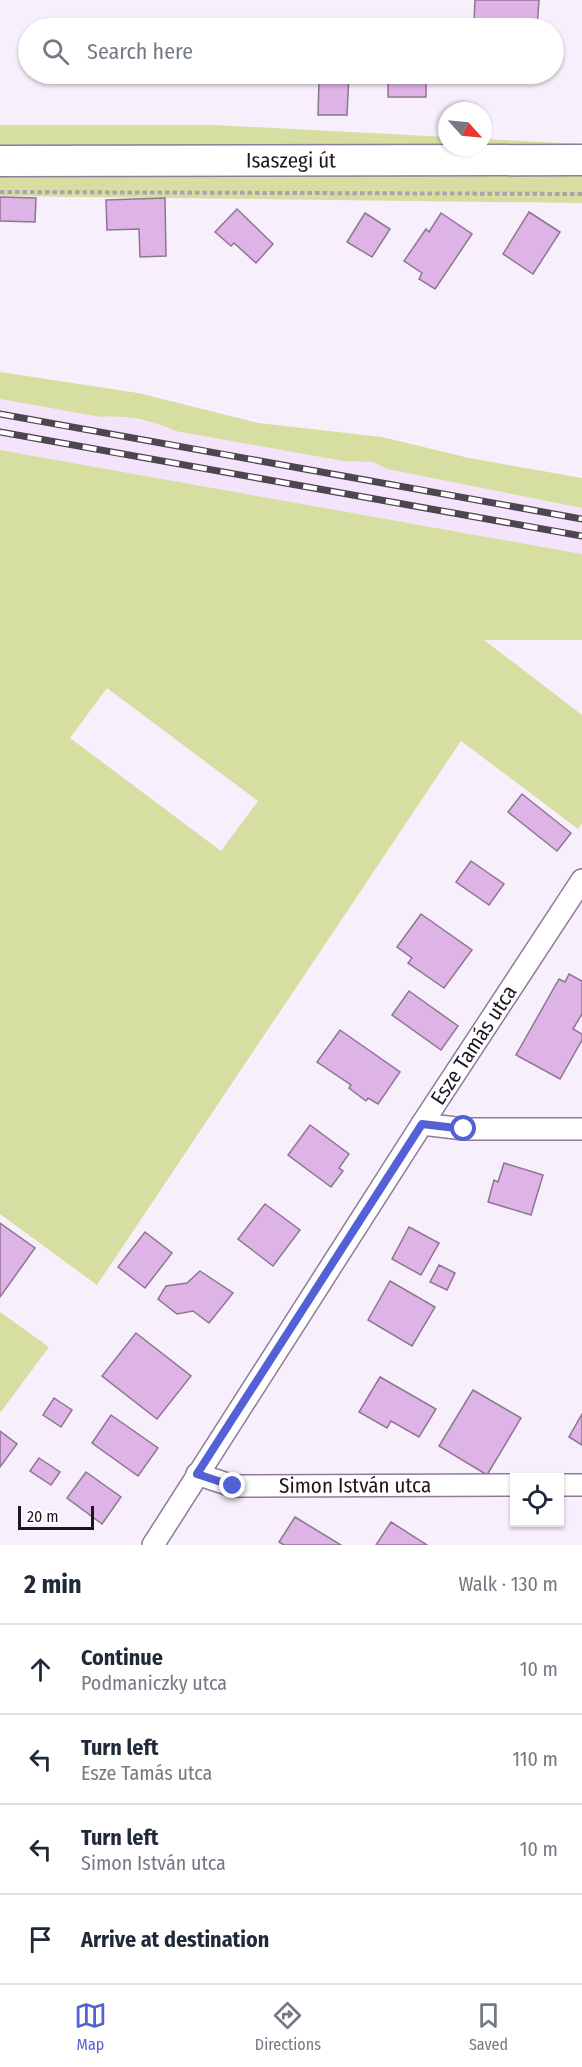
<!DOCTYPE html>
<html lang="en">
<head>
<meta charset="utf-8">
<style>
  body { margin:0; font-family:"Fira Sans Condensed",sans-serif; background:#f2f2f3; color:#1f2937 }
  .controls { position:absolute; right:18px; bottom:18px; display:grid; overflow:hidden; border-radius:0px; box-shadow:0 2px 4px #0004 }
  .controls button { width:54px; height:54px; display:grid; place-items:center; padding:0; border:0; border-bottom:2px solid #e0e1e3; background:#fff; color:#1f2937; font:30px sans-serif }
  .compass { position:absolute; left:438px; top:102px; width:54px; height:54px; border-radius:50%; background:#fff; box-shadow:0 2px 4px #0004; rotate:117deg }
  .scale { position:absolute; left:18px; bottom:15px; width:76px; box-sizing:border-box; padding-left:6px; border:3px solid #1d1621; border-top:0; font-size:16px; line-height:21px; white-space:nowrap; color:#1d1621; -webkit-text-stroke:4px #fff; paint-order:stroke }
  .stop { position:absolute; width:18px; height:18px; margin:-14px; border:4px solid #5360d6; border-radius:50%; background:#fff }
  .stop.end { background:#5360d6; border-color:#fff; box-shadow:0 2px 6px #0008 }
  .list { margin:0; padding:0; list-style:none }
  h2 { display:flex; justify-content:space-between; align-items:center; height:78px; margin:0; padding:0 24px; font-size:26px }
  h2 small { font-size:20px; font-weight:400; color:#747a83 }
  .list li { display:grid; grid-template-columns:39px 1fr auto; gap:18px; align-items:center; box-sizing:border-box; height:90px; padding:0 24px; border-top:2px solid #e0e1e3 }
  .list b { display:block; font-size:22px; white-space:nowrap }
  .list p { margin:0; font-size:20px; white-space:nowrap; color:#747a83 }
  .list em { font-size:20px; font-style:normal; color:#747a83 }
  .icon { flex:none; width:33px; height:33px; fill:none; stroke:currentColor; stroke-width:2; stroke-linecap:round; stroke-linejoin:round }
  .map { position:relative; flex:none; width:582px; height:1545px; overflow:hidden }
  .search { position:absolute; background:#fff; box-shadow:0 2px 4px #0004; left:18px; right:18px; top:18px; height:66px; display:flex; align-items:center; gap:15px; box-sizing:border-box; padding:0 21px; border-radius:33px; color:#747a83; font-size:22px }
  .sheet { height:438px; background:#fff }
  nav { display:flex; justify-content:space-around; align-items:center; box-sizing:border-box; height:84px; border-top:2px solid #e0e1e3; background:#fff; font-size:16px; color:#747a83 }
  nav a { display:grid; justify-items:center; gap:3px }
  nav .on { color:#5360d6 }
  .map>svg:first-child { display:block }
  .built { fill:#f3e4fb }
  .green { fill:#d6dea1; fill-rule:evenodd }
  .building { fill:#deb3e5; stroke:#8e7692; stroke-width:1.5 }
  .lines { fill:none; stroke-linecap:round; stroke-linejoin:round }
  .street-casing { stroke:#8e7b98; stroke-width:24 }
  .secondary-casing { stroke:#8e7b98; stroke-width:33 }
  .path { stroke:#aba3b0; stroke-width:4; stroke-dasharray:4.5 3; stroke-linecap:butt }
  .street { stroke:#fff; stroke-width:21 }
  .secondary { stroke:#fff; stroke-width:30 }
  .rail-casing { stroke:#4d4651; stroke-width:7 }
  .rail { stroke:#fff; stroke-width:4.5; stroke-dasharray:14; stroke-linecap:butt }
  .route { stroke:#5360d6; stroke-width:8 }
  .labels { text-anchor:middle; stroke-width:4.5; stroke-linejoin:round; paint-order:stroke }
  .street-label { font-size:21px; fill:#1d1621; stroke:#fff }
</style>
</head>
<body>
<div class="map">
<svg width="582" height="1545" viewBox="0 0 582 1545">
  <rect width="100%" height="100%" fill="#f7effc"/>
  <path class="built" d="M 0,399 L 101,417 L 116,416 L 160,424 L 175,431 L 343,461 L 373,462 L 387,469 L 582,508 L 582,554 L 0,450 Z"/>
  <g class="green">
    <path d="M 0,125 L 214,125 L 447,137 L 447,147 L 483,147 L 483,139 L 582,144 L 582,203 L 0,196 Z"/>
    <path d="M 0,372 L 138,393 L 258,423 L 382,437 L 469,458 L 582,478 L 582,508 L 387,469 L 373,462 L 343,461 L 175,431 C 152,420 126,415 101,417 L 0,399 Z"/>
    <path d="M 0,450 L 582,554 L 582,640 L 484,640 L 582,715 L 582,823 L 578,829 L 461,741 L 97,1285 L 0,1214 ZM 107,688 L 258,801 L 221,851 L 70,738 Z"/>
    <path d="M 0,1312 L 49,1347 L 0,1413 Z"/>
  </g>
  <g class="building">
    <path d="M 475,0 L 539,0 L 537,28 L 508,28 L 508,23 L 474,21 Z"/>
    <path d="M 234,74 L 267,74 L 266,81 L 234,78 Z"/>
    <path d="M 327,74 L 349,74 L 347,115 L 318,115 L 319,81 L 326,81 Z"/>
    <rect x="388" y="74" width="38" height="23"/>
    <path d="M 0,197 L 36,198 L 35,222 L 0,221 Z"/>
    <path d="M 165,198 L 166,256 L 140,257 L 139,229 L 107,230 L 106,200 Z"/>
    <path d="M 237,209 L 273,244 L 256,263 L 234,243 L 231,246 L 215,232 Z"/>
    <path d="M 529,212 L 560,232 L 533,274 L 503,254 Z"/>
    <path d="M 365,213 L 390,229 L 372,257 L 347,242 Z"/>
    <path d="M 441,213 L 472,234 L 435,289 L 419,279 L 422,273 L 404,261 L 426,229 L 429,232 Z"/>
    <path d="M 522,794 L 571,833 L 557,851 L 508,812 Z"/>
    <path d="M 471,861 L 504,884 L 489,905 L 456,882 Z"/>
    <path d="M 421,914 L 472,950 L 444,988 L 408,963 L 412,958 L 397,947 Z"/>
    <path d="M 569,974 L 582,981 L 582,1014 L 573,1029 L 582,1034 L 582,1040 L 560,1079 L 516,1055 L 559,979 L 565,982 Z"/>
    <path d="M 409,991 L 458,1026 L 441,1050 L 392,1015 Z"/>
    <path d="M 340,1030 L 400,1072 L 378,1104 L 368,1098 L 366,1101 L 349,1088 L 351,1085 L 317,1062 Z"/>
    <path d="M 310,1125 L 349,1154 L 339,1168 L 343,1171 L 331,1187 L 288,1155 Z"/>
    <path d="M 504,1163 L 543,1175 L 531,1215 L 488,1202 L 494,1180 L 498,1182 Z"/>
    <path d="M 265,1204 L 300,1230 L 273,1266 L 238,1239 Z"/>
    <path d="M 0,1223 L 35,1248 L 0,1297 Z"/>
    <path d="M 409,1227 L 439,1243 L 421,1275 L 392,1259 Z"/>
    <path d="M 145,1232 L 172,1253 L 145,1288 L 118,1267 Z"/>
    <path d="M 439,1265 L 455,1273 L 447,1290 L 430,1282 Z"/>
    <path d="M 200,1271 L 233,1293 L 209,1323 L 193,1311 L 177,1314 L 158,1299 L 166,1286 L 187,1283 Z"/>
    <path d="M 390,1281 L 435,1307 L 412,1346 L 368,1320 Z"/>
    <path d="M 136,1333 L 191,1376 L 157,1419 L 102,1376 Z"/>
    <path d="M 380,1377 L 436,1409 L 419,1437 L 391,1421 L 387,1428 L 359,1412 Z"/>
    <path d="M 473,1390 L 521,1418 L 487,1475 L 439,1446 Z"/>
    <path d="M 54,1398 L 72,1410 L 61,1427 L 43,1415 Z"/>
    <path d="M 582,1414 L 582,1445 L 569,1437 Z"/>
    <path d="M 111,1415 L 158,1448 L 138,1476 L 92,1443 Z"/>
    <path d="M 0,1431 L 17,1444 L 0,1467 Z"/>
    <path d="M 39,1458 L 60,1472 L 51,1485 L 30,1471 Z"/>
    <path d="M 86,1472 L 121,1497 L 102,1524 L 67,1498 Z"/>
    <path d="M 295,1517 L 341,1545 L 284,1545 L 279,1542 Z"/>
    <path d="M 391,1522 L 427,1545 L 376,1545 Z"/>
  </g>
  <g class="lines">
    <defs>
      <g id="street">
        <path d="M 422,1124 L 464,1129 L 582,1129"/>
        <path id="s1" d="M 197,1474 L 233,1486 L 514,1485"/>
        <path d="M 560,1485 L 582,1485"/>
        <path id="s2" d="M 153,1545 L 422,1124 L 582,880"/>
      </g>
      <g id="secondary">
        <path id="s3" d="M 0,161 L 582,160"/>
      </g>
    </defs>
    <use href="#street" class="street-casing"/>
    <use href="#secondary" class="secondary-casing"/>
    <path class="path" d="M 0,192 L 582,194"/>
    <use href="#street" class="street"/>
    <use href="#secondary" class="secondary"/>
    <defs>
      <g id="rail">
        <path d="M 0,414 L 582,519"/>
        <path d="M 0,432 L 582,536"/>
      </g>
    </defs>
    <use href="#rail" class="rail-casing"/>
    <use href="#rail" class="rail"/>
  </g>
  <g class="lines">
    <path class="route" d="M 233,1486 L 197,1474 L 422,1124 L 464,1129"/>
  </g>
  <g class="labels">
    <g class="street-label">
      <text dy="7" stroke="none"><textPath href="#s3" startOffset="291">Isaszegi út</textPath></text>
      <text dy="7" stroke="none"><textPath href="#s2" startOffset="594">Esze Tamás utca</textPath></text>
      <text dy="7" stroke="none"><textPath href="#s1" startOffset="160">Simon István utca</textPath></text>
    </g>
  </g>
</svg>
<div class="controls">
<button><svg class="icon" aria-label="locate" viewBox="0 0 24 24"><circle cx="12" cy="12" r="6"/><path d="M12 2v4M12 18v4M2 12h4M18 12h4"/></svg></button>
</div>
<svg class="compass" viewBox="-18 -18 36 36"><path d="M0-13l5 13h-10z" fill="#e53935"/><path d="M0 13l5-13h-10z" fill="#747a83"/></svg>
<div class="scale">20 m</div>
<div class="stop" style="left:464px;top:1129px"></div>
<div class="stop end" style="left:233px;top:1486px"></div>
<div class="search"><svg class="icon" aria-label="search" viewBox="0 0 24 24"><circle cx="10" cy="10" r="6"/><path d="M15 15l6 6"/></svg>Search here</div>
</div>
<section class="sheet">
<h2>2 min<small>Walk · 130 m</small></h2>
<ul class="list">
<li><svg class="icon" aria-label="ahead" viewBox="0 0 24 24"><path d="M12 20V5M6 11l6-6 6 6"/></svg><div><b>Continue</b><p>Podmaniczky utca</p></div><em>10 m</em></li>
<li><svg class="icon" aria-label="left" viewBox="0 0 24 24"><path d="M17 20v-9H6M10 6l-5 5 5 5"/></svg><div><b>Turn left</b><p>Esze Tamás utca</p></div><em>110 m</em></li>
<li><svg class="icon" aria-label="left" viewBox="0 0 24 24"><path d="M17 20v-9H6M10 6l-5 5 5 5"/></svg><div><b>Turn left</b><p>Simon István utca</p></div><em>10 m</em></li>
<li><svg class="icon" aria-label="arrive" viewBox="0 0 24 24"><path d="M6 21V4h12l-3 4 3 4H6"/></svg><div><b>Arrive at destination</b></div></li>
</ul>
</section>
<nav>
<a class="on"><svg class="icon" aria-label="map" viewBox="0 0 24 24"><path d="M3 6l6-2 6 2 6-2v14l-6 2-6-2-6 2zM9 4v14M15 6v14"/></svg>Map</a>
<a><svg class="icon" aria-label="directions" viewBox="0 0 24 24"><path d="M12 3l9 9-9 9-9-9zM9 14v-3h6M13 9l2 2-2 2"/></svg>Directions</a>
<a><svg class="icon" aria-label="saved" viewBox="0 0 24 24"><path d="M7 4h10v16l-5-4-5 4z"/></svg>Saved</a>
</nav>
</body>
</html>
